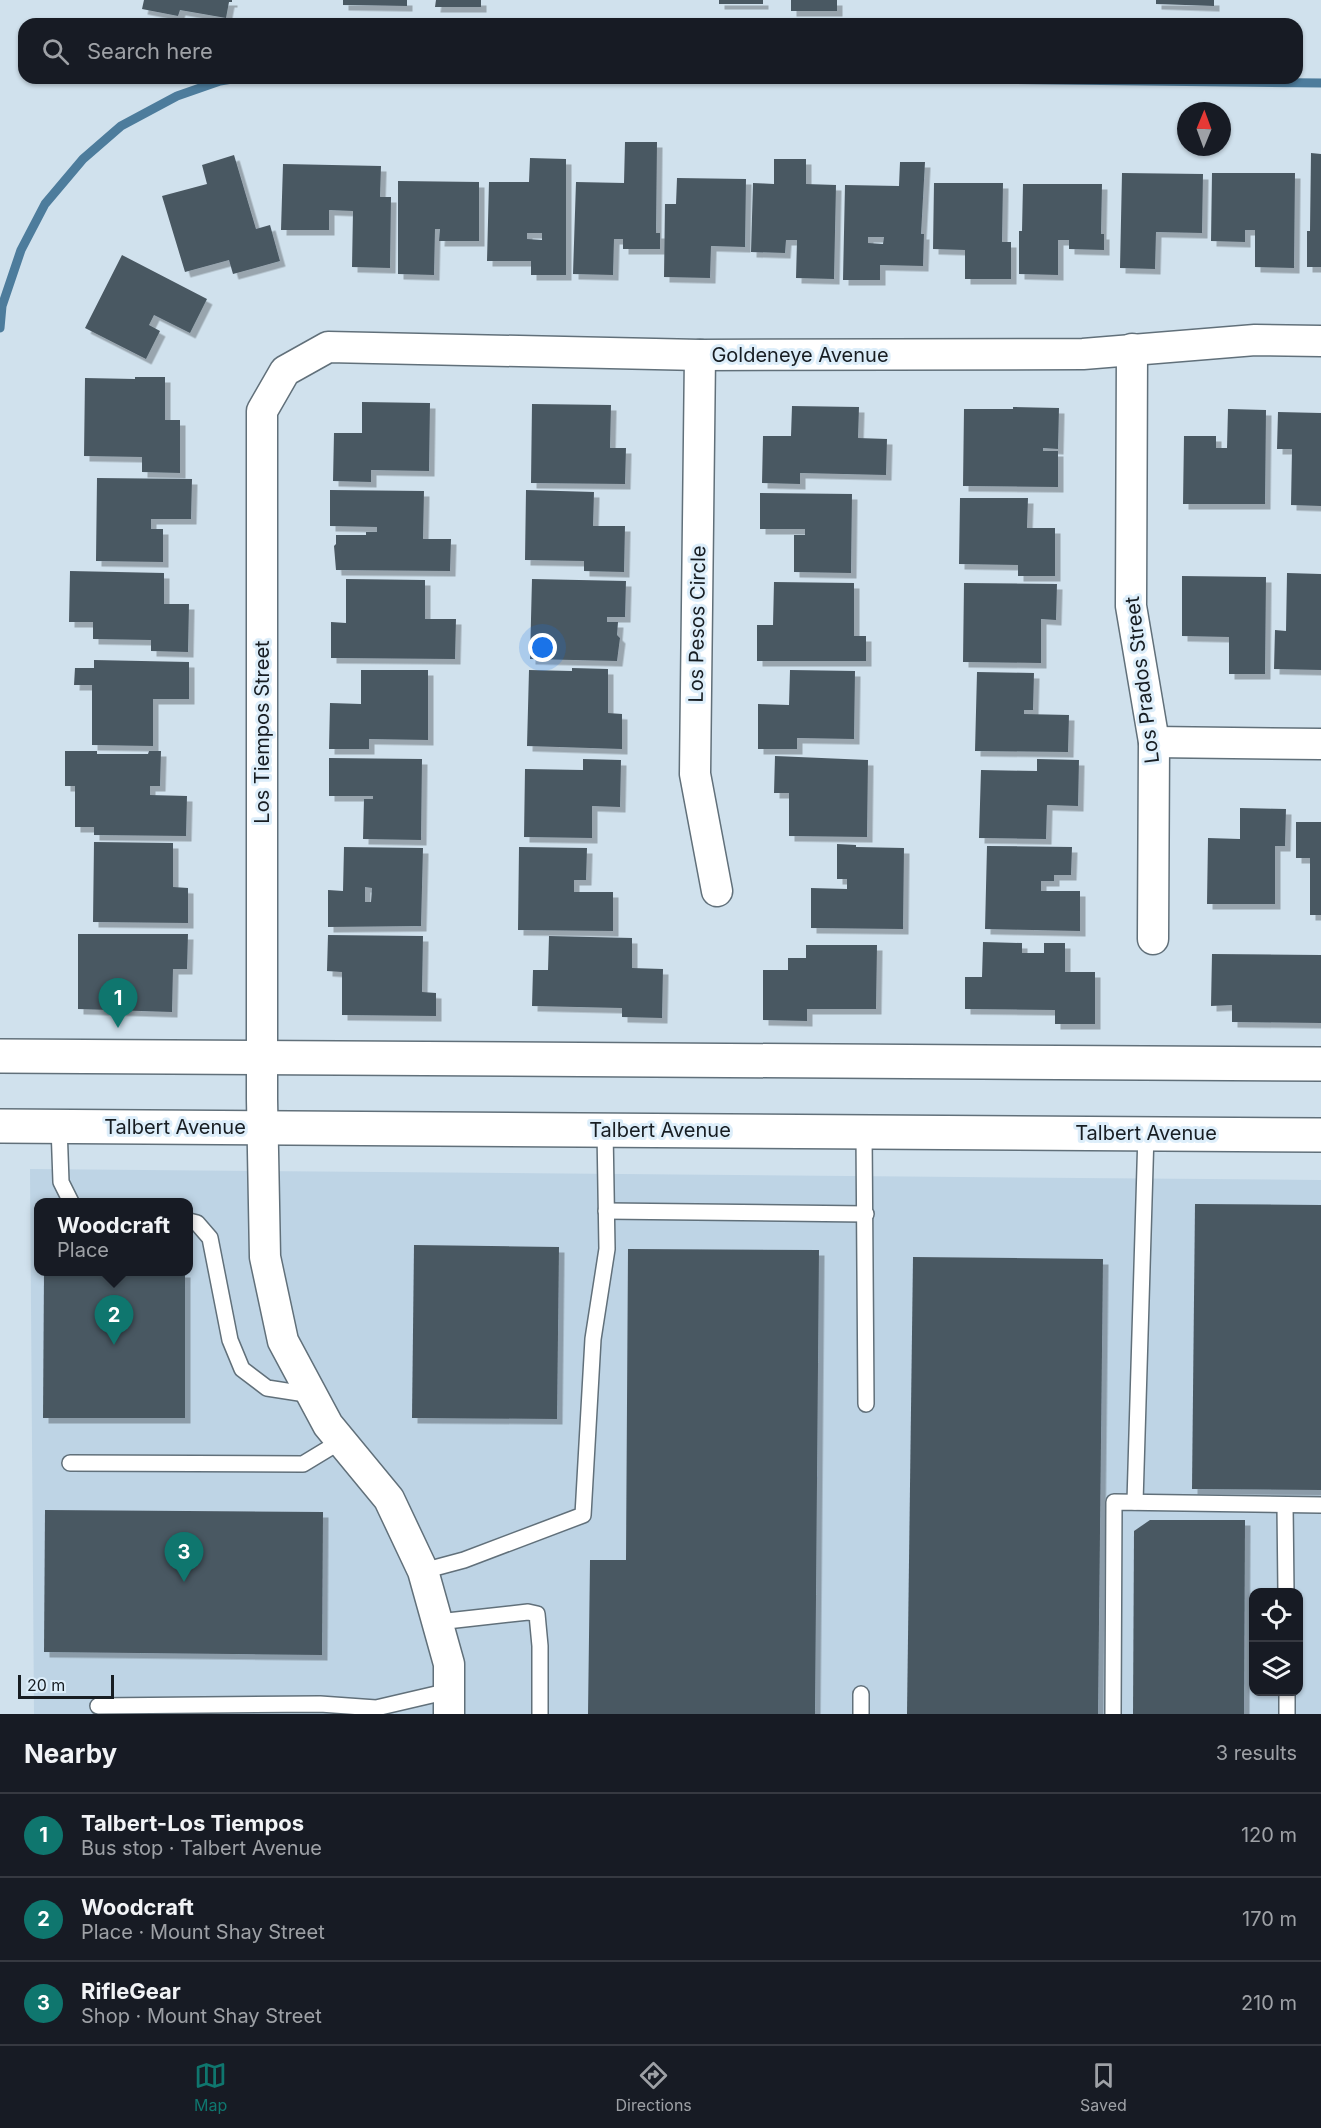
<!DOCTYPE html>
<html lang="en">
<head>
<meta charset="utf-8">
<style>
  body { margin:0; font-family:Inter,sans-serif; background:#242831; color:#f1f3f6 }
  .controls { position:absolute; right:18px; bottom:18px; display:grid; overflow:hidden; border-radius:12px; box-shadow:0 2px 4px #0004 }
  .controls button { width:54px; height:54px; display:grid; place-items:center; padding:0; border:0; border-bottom:2px solid #363941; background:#171b24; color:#f1f3f6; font:30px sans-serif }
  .compass { position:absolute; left:1177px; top:102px; width:54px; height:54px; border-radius:50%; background:#171b24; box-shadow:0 2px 4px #0004; rotate:1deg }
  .scale { position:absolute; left:18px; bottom:15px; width:96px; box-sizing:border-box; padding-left:6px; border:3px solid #171d22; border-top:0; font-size:16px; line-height:21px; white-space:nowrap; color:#171d22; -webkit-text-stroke:4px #ddeefa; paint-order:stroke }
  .you { position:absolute; left:543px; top:648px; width:21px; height:21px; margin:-15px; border:4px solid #fff; border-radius:50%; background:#1a73e8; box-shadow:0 0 0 9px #1a73e833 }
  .badge { display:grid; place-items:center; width:39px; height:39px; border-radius:50%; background:#0f766e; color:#fff; font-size:20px; font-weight:700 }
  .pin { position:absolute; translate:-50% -50px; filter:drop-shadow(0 2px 3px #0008) }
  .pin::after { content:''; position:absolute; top:32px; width:21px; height:18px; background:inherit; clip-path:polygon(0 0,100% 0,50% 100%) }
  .popup { position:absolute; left:34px; top:1198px; width:159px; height:78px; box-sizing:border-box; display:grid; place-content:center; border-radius:12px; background:#171b24; filter:drop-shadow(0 2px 4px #0005); font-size:20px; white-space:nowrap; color:#9ea1a6 }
  .popup b { font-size:22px; color:#f1f3f6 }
  .popup::after { content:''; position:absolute; left:50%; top:100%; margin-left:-12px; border:12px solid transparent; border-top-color:#171b24 }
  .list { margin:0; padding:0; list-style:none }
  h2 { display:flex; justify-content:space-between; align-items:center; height:78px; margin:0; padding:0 24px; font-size:26px }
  h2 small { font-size:20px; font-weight:400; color:#9ea1a6 }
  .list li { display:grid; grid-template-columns:39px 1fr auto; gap:18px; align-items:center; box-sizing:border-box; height:84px; padding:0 24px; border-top:2px solid #363941 }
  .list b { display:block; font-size:22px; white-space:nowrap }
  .list p { margin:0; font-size:20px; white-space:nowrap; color:#9ea1a6 }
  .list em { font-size:20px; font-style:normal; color:#9ea1a6 }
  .icon { flex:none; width:33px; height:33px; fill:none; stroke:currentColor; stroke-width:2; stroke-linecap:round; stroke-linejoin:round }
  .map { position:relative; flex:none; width:1321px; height:1714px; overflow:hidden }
  .search { position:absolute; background:#171b24; box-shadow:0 2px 4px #0004; left:18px; right:18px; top:18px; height:66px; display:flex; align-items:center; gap:15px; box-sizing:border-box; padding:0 21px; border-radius:18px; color:#9ea1a6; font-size:22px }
  .sheet { height:330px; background:#171b24 }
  nav { display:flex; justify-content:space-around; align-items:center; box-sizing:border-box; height:84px; border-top:2px solid #363941; background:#171b24; font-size:16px; color:#9ea1a6 }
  nav a { display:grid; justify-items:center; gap:3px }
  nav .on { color:#0f766e }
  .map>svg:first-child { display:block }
  .built { fill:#bed4e5; fill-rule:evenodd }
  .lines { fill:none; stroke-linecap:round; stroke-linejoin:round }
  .stream { stroke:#4d7c9c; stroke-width:9 }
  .building { fill:#4a5862; fill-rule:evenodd; filter:url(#shadow) }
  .service-casing { stroke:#61707a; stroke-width:18 }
  .minor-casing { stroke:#61707a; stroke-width:33 }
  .primary-casing { stroke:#61707a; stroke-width:36 }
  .service { stroke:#fff; stroke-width:15 }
  .minor { stroke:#fff; stroke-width:30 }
  .primary { stroke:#fff; stroke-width:33 }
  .labels { text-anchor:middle; stroke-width:6; stroke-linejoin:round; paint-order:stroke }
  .street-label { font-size:20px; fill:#171d22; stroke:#ddeefa }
</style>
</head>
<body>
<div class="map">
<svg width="1321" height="1714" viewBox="0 0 1321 1714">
  <defs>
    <filter id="shadow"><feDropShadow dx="5.5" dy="5.5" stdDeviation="0" flood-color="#0004"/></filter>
  </defs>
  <rect width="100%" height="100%" fill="#d0e1ed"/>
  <path class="built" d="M 30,1169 L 1321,1180 L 1321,1714 L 34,1714 ZM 39,1202 L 189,1202 L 189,1272 L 39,1272 ZM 1254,1592 L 1298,1592 L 1298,1692 L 1254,1692 Z"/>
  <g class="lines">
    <g class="stream">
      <path d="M 890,78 L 1321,83"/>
      <path d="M 0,328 L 2,306 L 21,250 L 45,204 L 83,159 L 121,126 L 177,96 L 220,81 L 238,78"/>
    </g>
  </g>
  <g class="building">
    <path d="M 144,0 L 232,0 L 232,2 L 229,2 L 226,18 L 180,10 L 178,16 L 142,9 Z"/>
    <path d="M 343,0 L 407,0 L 407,6 L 343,5 Z"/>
    <path d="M 436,0 L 481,0 L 481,7 L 435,7 Z"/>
    <rect x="719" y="0" width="44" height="4"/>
    <rect x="791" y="0" width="46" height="11"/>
    <path d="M 1156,0 L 1214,0 L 1214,6 L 1156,4 Z"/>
    <path d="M 625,142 L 657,142 L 656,233 L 660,233 L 660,249 L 623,249 L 623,239 L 614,239 L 613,275 L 573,274 L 576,182 L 624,183 Z"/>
    <path d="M 1311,153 L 1321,154 L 1321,267 L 1307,267 L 1307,231 L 1310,231 Z"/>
    <path d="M 234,155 L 256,229 L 270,225 L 280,261 L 233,274 L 229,260 L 185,272 L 162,196 L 207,184 L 202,165 Z"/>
    <path d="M 530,158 L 566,159 L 566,275 L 531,275 L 531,261 L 487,261 L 489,182 L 529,182 ZM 527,233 L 542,233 L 542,240 L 527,239 Z"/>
    <path d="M 774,159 L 806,159 L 806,184 L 836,185 L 834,279 L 796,278 L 797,240 L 786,240 L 785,253 L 751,252 L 753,183 L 774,184 Z"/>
    <path d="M 900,162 L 925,162 L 921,234 L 924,234 L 923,266 L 880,265 L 880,280 L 843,280 L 845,185 L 899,186 ZM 868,237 L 884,237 L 883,244 L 868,243 Z"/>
    <path d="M 283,164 L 381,166 L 380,197 L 391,197 L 390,268 L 352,267 L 353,211 L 329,210 L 329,230 L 281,230 Z"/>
    <path d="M 1122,173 L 1203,174 L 1202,233 L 1156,232 L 1155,269 L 1120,268 Z"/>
    <path d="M 1212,173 L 1295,173 L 1294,268 L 1255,267 L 1255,230 L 1245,230 L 1245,242 L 1211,241 Z"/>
    <path d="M 677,178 L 746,179 L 745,247 L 711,246 L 710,278 L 664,277 L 665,204 L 676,204 Z"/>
    <path d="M 398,181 L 479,182 L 479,241 L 439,241 L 440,229 L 435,229 L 434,275 L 398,274 Z"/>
    <path d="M 934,183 L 1003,183 L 1002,242 L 1011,242 L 1011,279 L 965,279 L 965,250 L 933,249 Z"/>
    <path d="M 1023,184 L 1102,184 L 1101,234 L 1104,234 L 1104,250 L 1069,249 L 1069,240 L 1058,240 L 1058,275 L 1019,274 L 1019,231 L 1022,231 Z"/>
    <path d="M 122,255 L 207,299 L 190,333 L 154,315 L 149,325 L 160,331 L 146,359 L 85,328 Z"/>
    <path d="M 135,377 L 165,377 L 165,420 L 180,420 L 180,473 L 142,472 L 142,457 L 84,456 L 85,378 L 135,379 Z"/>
    <path d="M 362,402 L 430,403 L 429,471 L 371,470 L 371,482 L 333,481 L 334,433 L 362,433 Z"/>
    <path d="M 532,404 L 611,405 L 610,448 L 626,448 L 625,484 L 531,483 Z"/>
    <path d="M 792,406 L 859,407 L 858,438 L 887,439 L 886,475 L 800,473 L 800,484 L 762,483 L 763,436 L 791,436 Z"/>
    <path d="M 1013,407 L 1059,408 L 1058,449 L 1043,448 L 1043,451 L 1058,451 L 1058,487 L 963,486 L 964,409 L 1013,409 Z"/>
    <path d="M 1228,409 L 1266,410 L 1265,504 L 1183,504 L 1184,436 L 1216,436 L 1216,448 L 1227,448 Z"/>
    <path d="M 1278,412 L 1321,413 L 1321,506 L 1291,505 L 1292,449 L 1277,449 Z"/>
    <path d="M 97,478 L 192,479 L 191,519 L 151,519 L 151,529 L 163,529 L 163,562 L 96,561 Z"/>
    <path d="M 330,490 L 424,491 L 423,539 L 451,539 L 450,571 L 336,570 L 334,546 L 336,544 L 336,535 L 366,535 L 366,532 L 377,532 L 377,527 L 330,526 Z"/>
    <path d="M 526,490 L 594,492 L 593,526 L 625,526 L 624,572 L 584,571 L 584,561 L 525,560 Z"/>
    <path d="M 760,493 L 852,494 L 851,573 L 794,572 L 794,535 L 805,535 L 805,529 L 760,529 Z"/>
    <path d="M 960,498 L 1028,498 L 1027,528 L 1055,528 L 1055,576 L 1018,576 L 1018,565 L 959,564 Z"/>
    <path d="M 70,571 L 164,573 L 164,604 L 189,604 L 188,652 L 151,651 L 151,640 L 93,639 L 93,622 L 69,622 Z"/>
    <path d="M 1287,573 L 1321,574 L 1321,670 L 1274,669 L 1275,630 L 1286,631 Z"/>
    <path d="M 1182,576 L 1266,577 L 1265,674 L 1229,674 L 1229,637 L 1182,636 Z"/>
    <path d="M 346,579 L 425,580 L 425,619 L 456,619 L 455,659 L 331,658 L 331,622 L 346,623 Z"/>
    <path d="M 532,579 L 626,581 L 625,617 L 607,617 L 607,622 L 618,622 L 617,635 L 620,638 L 617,661 L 530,659 Z"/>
    <path d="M 774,582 L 854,583 L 854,636 L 866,636 L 866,661 L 757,661 L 757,625 L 773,625 Z"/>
    <path d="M 964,583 L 1057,584 L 1056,620 L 1041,619 L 1041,663 L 963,662 Z"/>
    <path d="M 94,660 L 189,662 L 189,699 L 153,699 L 153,746 L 92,745 L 92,685 L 74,685 L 75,668 L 94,668 Z"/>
    <path d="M 572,668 L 608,669 L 608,713 L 622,714 L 622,749 L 527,746 L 529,670 L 572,671 Z"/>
    <path d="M 361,670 L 428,670 L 428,740 L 369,739 L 369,749 L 329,749 L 330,703 L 361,704 Z"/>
    <path d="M 790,670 L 855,671 L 854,739 L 797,738 L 797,749 L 758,749 L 758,704 L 789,705 Z"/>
    <path d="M 977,672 L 1034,673 L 1033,710 L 1024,710 L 1024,714 L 1069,715 L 1068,752 L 975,751 Z"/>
    <path d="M 65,751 L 97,751 L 97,754 L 148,754 L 149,751 L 161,751 L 160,786 L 150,786 L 150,795 L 187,796 L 186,836 L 94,835 L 94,827 L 75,827 L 75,786 L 65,786 Z"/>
    <path d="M 775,756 L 868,760 L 867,837 L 789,836 L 789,793 L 774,793 Z"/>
    <path d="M 329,758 L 422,759 L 421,840 L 363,839 L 364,799 L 373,799 L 373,796 L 329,796 Z"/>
    <path d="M 583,759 L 621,760 L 620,807 L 592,806 L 592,838 L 524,837 L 525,769 L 583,770 Z"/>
    <path d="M 1037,759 L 1079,760 L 1078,806 L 1047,805 L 1046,839 L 979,838 L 981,770 L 1037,771 Z"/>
    <path d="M 1240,808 L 1286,809 L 1285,846 L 1275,846 L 1275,904 L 1207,904 L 1208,838 L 1240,839 Z"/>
    <path d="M 1296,822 L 1321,822 L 1321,915 L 1310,915 L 1310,858 L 1296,858 Z"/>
    <path d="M 94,842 L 173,843 L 173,887 L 188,888 L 188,923 L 93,922 Z"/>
    <path d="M 837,844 L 856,845 L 856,847 L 904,848 L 903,929 L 811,928 L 811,888 L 847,889 L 847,879 L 837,879 Z"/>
    <path d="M 987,846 L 1072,847 L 1071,875 L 1054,875 L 1054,881 L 1041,881 L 1041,891 L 1080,891 L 1080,931 L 985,929 Z"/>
    <path d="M 344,847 L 423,848 L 421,926 L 328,927 L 328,890 L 343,891 ZM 365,887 L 372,888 L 371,902 L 365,902 Z"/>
    <path d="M 519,847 L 587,848 L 586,880 L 574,880 L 574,892 L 613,892 L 613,931 L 518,930 Z"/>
    <path d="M 78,934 L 188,934 L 187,969 L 173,969 L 172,1012 L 78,1009 Z"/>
    <path d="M 328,935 L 423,936 L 422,992 L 436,993 L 436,1016 L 342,1015 L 342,972 L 327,971 Z"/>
    <path d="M 549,936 L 632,938 L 632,968 L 663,969 L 662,1018 L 622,1017 L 622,1008 L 532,1006 L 533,970 L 548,970 Z"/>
    <path d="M 983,942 L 1022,943 L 1022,953 L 1044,953 L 1044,943 L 1065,943 L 1065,972 L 1095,972 L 1095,1024 L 1055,1024 L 1055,1010 L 965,1009 L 965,977 L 982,977 Z"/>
    <path d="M 806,945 L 877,945 L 876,1009 L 807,1009 L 807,1021 L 763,1020 L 763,970 L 788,970 L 788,958 L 806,958 Z"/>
    <path d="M 1212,954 L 1321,955 L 1321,1023 L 1232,1022 L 1232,1005 L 1211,1006 Z"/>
    <path d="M 1195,1204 L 1321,1205 L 1321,1490 L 1192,1489 Z"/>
    <path d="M 414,1245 L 559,1247 L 557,1419 L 412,1418 Z"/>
    <path d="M 628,1249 L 819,1250 L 815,1714 L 588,1714 L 590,1560 L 626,1560 Z"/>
    <path d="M 913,1257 L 1103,1259 L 1098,1714 L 907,1714 Z"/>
    <path d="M 44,1272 L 185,1272 L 185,1418 L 43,1418 Z"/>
    <path d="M 45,1510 L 323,1512 L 322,1655 L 44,1652 Z"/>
    <path d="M 1150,1520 L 1245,1520 L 1244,1714 L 1133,1714 L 1134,1531 Z"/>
  </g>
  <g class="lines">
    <defs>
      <g id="service">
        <path d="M 59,1126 L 61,1182 L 71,1202"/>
        <path d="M 864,1132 L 866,1404"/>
        <path d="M 606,1211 L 866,1214"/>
        <path d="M 189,1221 L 197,1223 L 210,1238 L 230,1340 L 242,1369 L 267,1388 L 312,1395"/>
        <path d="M 70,1463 L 303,1464 L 341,1441"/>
        <path d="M 1135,1502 L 1146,1133"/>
        <path d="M 1285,1505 L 1286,1592"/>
        <path d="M 423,1571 L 464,1560 L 583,1515 L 593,1339 L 607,1249 L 605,1130"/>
        <path d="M 438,1622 L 528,1612 L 537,1614 L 540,1646 L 540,1714"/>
        <path d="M 1287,1692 L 1287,1714"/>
        <path d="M 861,1694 L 861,1714"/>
        <path d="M 98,1706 L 320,1704 L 376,1708 L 449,1691"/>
        <path d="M 1113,1714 L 1114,1502 L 1321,1505"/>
      </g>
      <g id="minor">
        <path d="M 1132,349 L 1131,606 L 1154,742 L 1153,939"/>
        <path d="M 700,355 L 695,774 L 717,891"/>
        <path d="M 1154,742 L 1321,744"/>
        <path d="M 449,1714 L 449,1664 L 423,1571 L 389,1499 L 328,1425 L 283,1341 L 265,1257 L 262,1099 L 262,411 L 285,371 L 328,347 L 700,355 L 1083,354 L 1255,340 L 1321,341"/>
      </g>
      <g id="primary">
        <path d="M 0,1056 L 1321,1064"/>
        <path d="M 0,1126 L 1321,1135"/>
      </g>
    </defs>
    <use href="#service" class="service-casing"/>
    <use href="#minor" class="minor-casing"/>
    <use href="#primary" class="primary-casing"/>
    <use href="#service" class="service"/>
    <use href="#minor" class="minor"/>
    <use href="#primary" class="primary"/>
  </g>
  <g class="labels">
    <g class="street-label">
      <text x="800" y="362">Goldeneye Avenue</text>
      <text transform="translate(697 624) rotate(-89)" y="7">Los Pesos Circle</text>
      <text transform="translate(1142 680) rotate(-97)" y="7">Los Prados Street</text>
      <text transform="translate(262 732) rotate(-90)" y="7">Los Tiempos Street</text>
      <text x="175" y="1134">Talbert Avenue</text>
      <text x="660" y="1137">Talbert Avenue</text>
      <text x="1146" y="1140">Talbert Avenue</text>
    </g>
  </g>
</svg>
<div class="controls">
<button><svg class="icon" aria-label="locate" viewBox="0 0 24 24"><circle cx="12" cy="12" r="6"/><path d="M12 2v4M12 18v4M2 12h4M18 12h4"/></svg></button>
<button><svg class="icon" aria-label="layers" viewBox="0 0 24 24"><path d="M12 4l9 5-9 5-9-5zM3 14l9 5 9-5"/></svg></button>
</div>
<svg class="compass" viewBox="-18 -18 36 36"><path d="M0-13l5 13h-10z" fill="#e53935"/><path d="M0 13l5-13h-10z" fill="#9ea1a6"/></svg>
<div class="scale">20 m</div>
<div class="you"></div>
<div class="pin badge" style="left:118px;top:1028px">1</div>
<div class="pin badge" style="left:114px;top:1345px">2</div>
<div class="popup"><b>Woodcraft</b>Place</div>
<div class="pin badge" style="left:184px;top:1582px">3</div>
<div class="search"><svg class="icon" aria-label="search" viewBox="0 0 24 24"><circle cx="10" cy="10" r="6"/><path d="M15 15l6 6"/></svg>Search here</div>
</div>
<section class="sheet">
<h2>Nearby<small>3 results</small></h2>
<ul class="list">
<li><span class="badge">1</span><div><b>Talbert-Los Tiempos</b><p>Bus stop · Talbert Avenue</p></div><em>120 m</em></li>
<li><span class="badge">2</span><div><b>Woodcraft</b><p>Place · Mount Shay Street</p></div><em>170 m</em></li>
<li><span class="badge">3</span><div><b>RifleGear</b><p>Shop · Mount Shay Street</p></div><em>210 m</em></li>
</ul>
</section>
<nav>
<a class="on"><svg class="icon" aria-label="map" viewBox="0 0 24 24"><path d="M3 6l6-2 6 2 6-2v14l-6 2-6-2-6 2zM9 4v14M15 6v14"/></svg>Map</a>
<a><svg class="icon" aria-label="directions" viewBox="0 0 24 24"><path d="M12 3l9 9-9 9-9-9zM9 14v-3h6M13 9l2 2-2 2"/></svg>Directions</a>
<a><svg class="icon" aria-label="saved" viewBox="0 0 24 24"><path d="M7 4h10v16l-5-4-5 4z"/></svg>Saved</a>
</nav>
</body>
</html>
